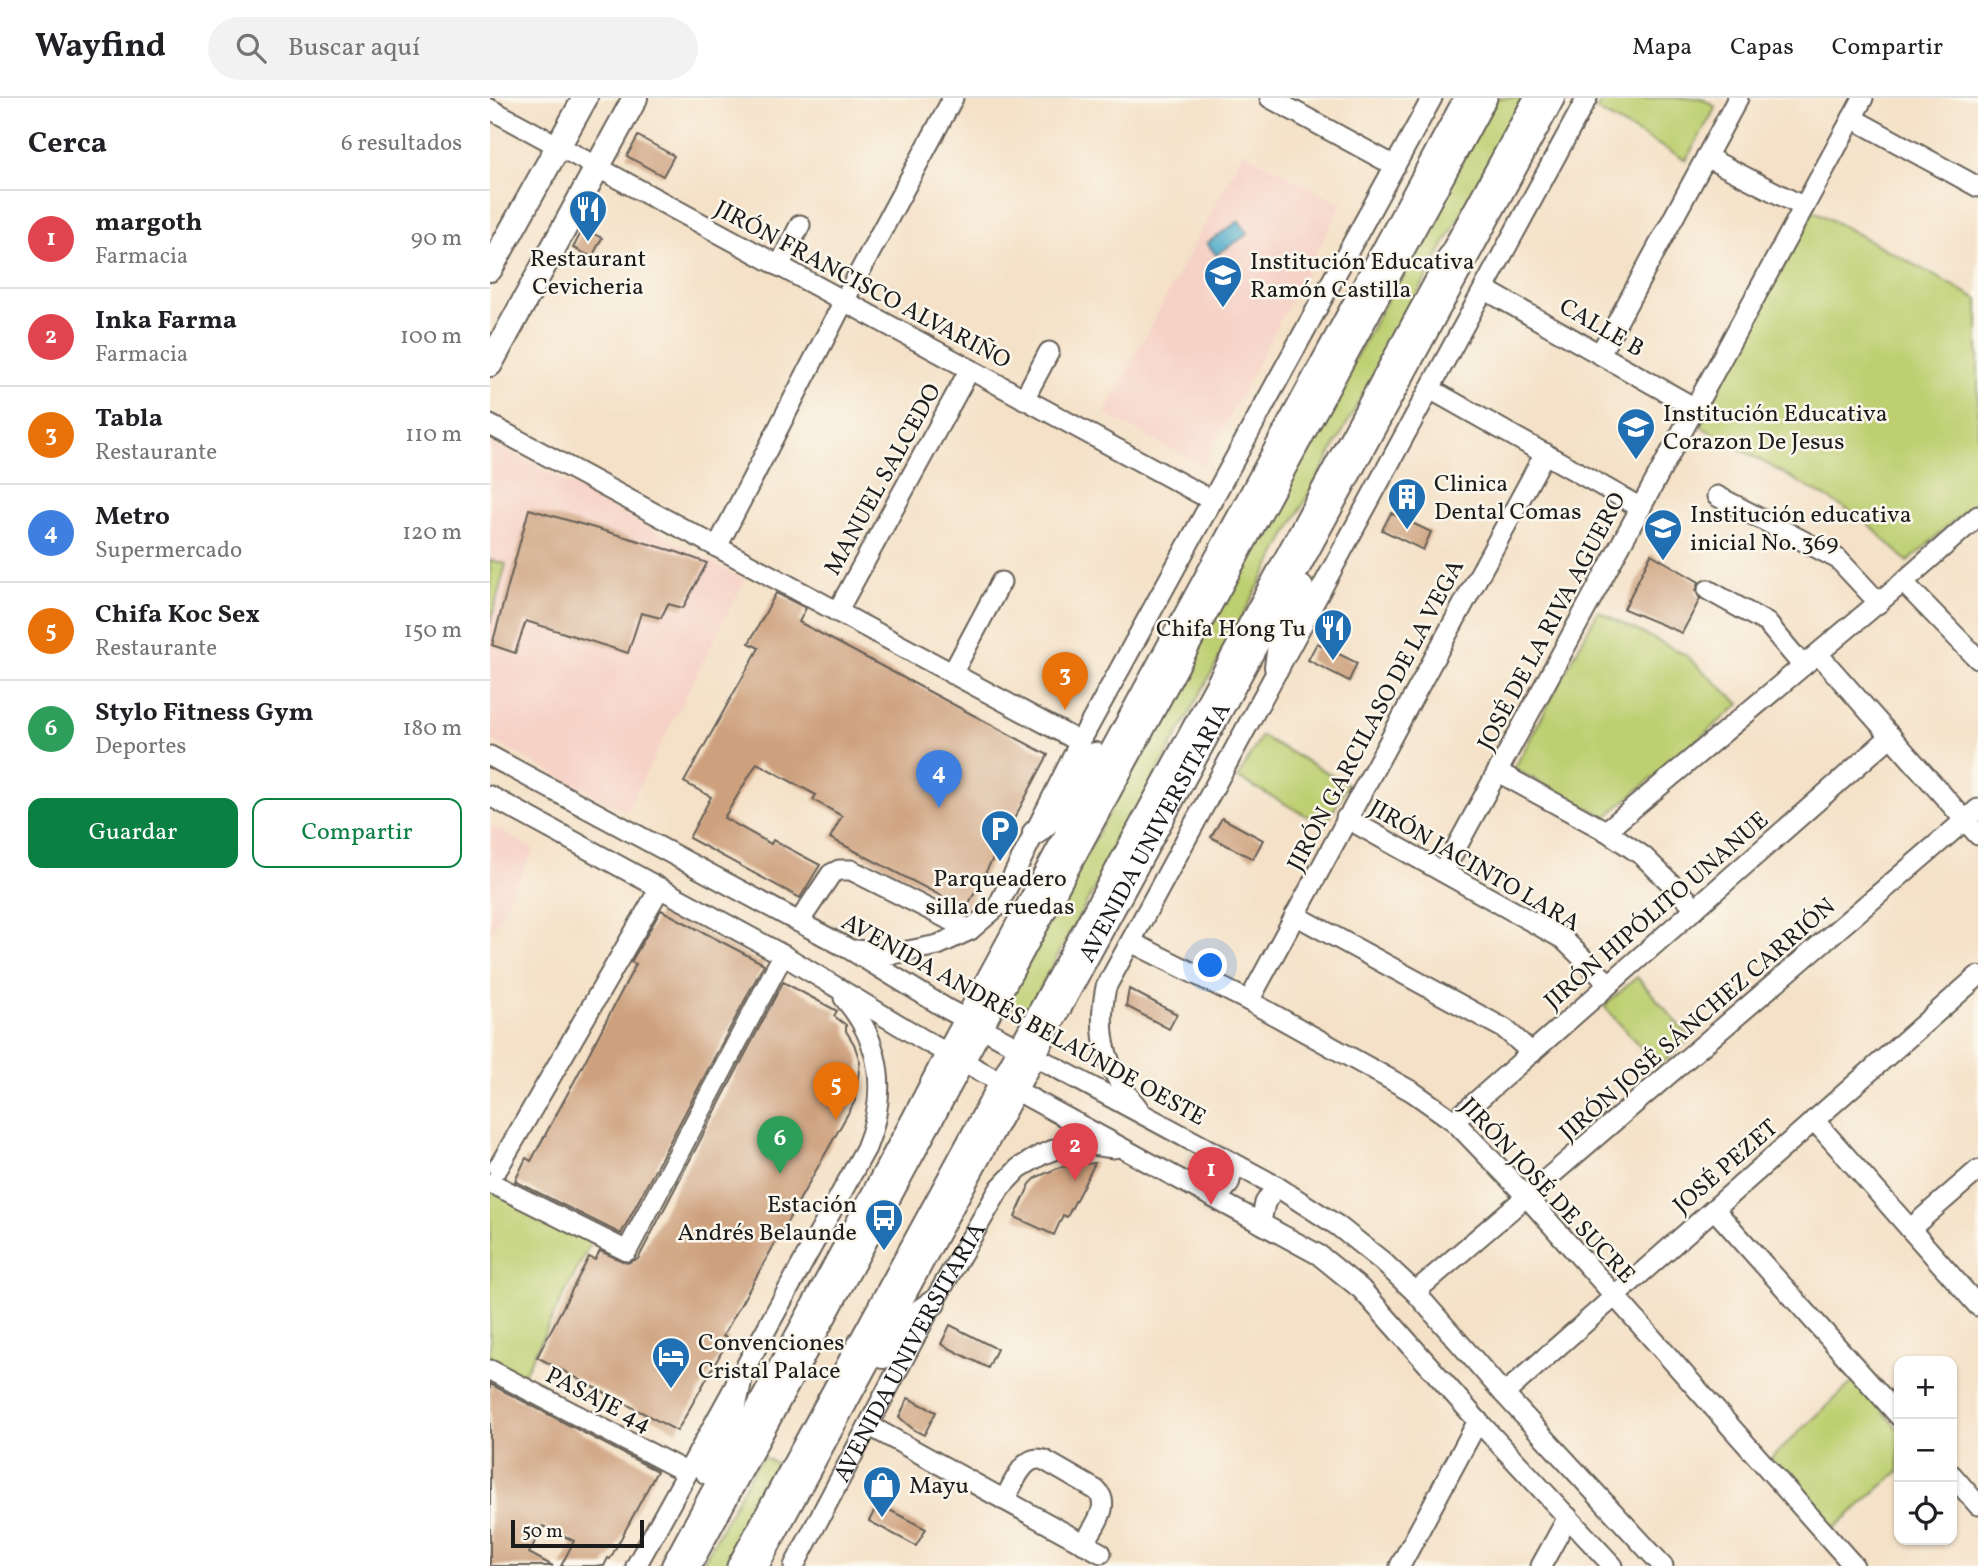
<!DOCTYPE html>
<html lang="es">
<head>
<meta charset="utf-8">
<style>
  body { margin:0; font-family:Vollkorn,serif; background:#f2f2f2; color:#202124 }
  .controls { position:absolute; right:21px; bottom:21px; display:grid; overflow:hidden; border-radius:14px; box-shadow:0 2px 5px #0004 }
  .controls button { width:63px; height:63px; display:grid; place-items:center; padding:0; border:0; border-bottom:2px solid #e0e0e0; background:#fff; color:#202124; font:35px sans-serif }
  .scale { position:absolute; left:21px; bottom:18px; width:133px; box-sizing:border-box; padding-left:7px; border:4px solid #1c1c1c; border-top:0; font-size:19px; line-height:24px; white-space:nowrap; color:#1c1c1c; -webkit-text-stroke:5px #fbf7ec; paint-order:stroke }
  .you { position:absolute; left:721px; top:868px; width:24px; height:24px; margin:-18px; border:5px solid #fff; border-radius:50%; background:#1a73e8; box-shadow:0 0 0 10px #1a73e833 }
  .badge { display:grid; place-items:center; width:46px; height:46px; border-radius:50%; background:#0b8043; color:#fff; font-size:23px; font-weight:700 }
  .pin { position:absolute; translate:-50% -58px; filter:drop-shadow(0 2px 4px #0008) }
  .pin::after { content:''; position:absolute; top:37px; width:24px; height:21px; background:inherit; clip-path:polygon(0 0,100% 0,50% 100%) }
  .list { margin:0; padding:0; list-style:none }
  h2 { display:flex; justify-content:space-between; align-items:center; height:91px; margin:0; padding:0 28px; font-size:30px }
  h2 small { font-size:23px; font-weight:400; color:#757577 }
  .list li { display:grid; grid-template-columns:46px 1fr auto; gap:21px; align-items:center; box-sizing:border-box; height:98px; padding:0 28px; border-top:2px solid #e0e0e0 }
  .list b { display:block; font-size:26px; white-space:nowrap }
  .list p { margin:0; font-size:23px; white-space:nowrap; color:#757577 }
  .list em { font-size:23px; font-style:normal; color:#757577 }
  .actions { display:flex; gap:14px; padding:21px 28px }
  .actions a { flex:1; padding:16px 0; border:2px solid #0b8043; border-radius:14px; text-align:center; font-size:24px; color:#0b8043 }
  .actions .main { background:#0b8043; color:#fff }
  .icon { flex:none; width:38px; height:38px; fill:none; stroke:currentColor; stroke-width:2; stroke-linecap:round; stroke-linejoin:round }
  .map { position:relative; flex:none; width:1488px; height:1468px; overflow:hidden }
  header { display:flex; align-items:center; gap:42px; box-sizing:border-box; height:98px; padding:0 35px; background:#fff; border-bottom:2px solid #e0e0e0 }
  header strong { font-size:33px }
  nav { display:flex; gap:38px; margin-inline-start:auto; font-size:24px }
  .search { width:490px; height:63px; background:#f2f2f2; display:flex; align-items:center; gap:18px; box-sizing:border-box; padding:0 24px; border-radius:38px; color:#757577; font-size:26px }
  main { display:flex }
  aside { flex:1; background:#fff }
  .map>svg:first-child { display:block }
  .built { fill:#f6d1c6 }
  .green { fill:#bdcf71; stroke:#6c7646; stroke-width:2 }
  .water { fill:#4aa8c8; stroke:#336272; stroke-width:2 }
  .building { fill:#cea17e }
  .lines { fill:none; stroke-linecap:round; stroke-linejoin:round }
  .minor-casing { stroke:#686158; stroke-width:23 }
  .major-casing { stroke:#686158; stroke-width:28 }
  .minor { stroke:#fff; stroke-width:19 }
  .major { stroke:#fff; stroke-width:24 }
  .labels { text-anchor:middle; stroke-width:5; stroke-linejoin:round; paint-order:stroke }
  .poi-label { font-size:24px; fill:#1c1c1c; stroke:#fbf7ec; text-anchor:start }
  .street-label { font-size:24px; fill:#1c1c1c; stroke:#fbf7ec }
</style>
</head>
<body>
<header>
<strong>Wayfind</strong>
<div class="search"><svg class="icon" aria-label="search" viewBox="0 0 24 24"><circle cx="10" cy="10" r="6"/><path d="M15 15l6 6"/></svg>Buscar aquí</div>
<nav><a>Mapa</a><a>Capas</a><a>Compartir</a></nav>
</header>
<main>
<aside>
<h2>Cerca<small>6 resultados</small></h2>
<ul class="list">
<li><span class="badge" style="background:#e0444e">1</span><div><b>margoth</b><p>Farmacia</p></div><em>90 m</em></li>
<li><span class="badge" style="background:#e0444e">2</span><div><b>Inka Farma</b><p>Farmacia</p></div><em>100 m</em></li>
<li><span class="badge" style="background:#e8710a">3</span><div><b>Tabla</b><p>Restaurante</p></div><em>110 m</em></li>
<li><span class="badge" style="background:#3f7fe0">4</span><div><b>Metro</b><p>Supermercado</p></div><em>120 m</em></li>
<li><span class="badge" style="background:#e8710a">5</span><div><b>Chifa Koc Sex</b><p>Restaurante</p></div><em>150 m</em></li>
<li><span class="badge" style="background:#2e9e5b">6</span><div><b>Stylo Fitness Gym</b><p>Deportes</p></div><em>180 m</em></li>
</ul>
<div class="actions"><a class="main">Guardar</a><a>Compartir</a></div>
</aside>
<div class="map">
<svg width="1488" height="1468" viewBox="0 0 1488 1468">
  <rect width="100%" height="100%" fill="#fbf7ec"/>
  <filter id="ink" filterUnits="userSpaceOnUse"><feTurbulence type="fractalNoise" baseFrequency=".0143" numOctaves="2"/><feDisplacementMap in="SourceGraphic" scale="14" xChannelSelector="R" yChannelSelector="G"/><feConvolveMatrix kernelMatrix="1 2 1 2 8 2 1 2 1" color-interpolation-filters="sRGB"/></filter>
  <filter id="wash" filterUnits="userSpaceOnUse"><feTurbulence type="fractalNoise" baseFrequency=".00686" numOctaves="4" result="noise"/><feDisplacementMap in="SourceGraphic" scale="28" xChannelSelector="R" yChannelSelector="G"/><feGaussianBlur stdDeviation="1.57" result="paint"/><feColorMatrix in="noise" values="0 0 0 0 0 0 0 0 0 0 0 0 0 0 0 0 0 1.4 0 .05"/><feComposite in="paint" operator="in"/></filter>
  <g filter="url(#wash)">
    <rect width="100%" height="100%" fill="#f4e1c7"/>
    <g class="built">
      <path d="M 753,54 L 852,106 L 713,368 L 614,316 Z"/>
      <path d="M 0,343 L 255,482 L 136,714 L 0,641 Z"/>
      <path d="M 0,727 L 44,751 L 0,836 Z"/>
    </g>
    <g class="green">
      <path d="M 1006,0 L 1034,0 L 536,916 L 516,905 Z"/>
      <path d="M 1113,0 L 1211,0 L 1226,9 L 1196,62 L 1106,12 Z"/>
      <path d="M 1323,112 L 1488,201 L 1488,401 L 1418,464 L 1377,425 L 1358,412 L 1210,328 Z"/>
      <path d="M 0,462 L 16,466 L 0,526 Z"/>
      <path d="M 1108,513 L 1194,556 L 1250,606 L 1116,719 L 1024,671 Z"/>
      <path d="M 771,638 L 858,686 L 835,728 L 748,680 Z"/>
      <path d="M 1147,879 L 1201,940 L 1168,969 L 1114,908 Z"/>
      <path d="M 3,1092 L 102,1142 L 31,1282 L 0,1267 L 0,1099 Z"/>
      <path d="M 1365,1282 L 1409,1332 L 1409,1373 L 1343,1431 L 1280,1361 Z"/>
      <path d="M 273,1359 L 290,1367 L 288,1379 L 240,1468 L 211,1468 L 263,1372 Z"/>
    </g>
    <path class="water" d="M 749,123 L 758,136 L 726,157 L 717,145 Z"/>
    <g id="blocks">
      <g class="building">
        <path d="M 148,38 L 184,58 L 173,78 L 137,58 Z"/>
        <path d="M 93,131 L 112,140 L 102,159 L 83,150 Z"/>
        <path d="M 39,411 L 187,454 L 217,465 L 193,510 L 178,506 L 171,520 L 151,515 L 138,555 L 36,523 L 25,555 L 2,547 Z"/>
        <path d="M 901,415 L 941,434 L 933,452 L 892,432 Z"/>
        <path d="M 1161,456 L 1209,484 L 1206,493 L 1210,501 L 1192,535 L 1134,511 Z"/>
        <path d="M 286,495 L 316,510 L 309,524 L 558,657 L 476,811 L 340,740 L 352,718 L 323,702 L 326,697 L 267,665 L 234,720 L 281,746 L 283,742 L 330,767 L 310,800 L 199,740 L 221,699 L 194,684 L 269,550 L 259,545 Z"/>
        <path d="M 827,545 L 867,565 L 859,583 L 818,562 Z"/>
        <path d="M 732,720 L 773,742 L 763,761 L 721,739 Z"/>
        <path d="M 171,812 L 274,866 L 131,1136 L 25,1083 L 36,1060 L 41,1063 L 85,982 L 146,866 L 141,864 Z"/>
        <path d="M 293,884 L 347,913 L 344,918 L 356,927 L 356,933 L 364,946 L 370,964 L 365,1003 L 233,1238 L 239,1241 L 187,1333 L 47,1259 L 99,1159 L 105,1162 L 110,1153 L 137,1165 L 148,1161 Z"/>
        <path d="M 639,891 L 687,916 L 679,931 L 636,908 Z"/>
        <path d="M 605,1065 L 577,1119 L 573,1117 L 564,1137 L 525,1119 L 540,1086 L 547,1079 L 570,1069 Z"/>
        <path d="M 460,1227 L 507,1251 L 498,1270 L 451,1246 Z"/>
        <path d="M 0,1286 L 167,1373 L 120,1461 L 118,1460 L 114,1468 L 71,1468 L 84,1443 L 53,1428 L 39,1455 L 63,1468 L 0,1468 Z"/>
        <path d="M 418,1300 L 446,1314 L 434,1337 L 424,1332 L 409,1319 Z"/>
        <path d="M 388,1406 L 436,1431 L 426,1448 L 379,1423 Z"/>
      </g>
    </g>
  </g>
  <g filter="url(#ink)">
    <use href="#blocks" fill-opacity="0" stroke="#686158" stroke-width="2"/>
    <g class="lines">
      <defs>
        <g id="minor">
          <path d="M 780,0 L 905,68"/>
          <path d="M 0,11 L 723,403"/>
          <path d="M 1362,20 L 1488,89"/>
          <path d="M 1216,59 L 1314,109"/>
          <path d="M 289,168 L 310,127"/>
          <path d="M 994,191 L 1205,310"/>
          <path d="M 1110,256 L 1248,0"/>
          <path d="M 940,291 L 1151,410"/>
          <path d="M 534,301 L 559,254"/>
          <path d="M 0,327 L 590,644"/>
          <path d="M 1227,398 L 1348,461 L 1389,505"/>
          <path d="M 227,449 L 354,203 L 463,0"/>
          <path d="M 1413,484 L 1488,561"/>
          <path d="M 1218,492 L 1277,525 L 1313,568"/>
          <path d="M 347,514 L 480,271"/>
          <path d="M 1328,556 L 1488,737"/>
          <path d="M 462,576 L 511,484"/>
          <path d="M 0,658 L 359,851 L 457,911 L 786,1088 L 848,1128 L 892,1163 L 925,1194 L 1014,1296 L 1173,1468"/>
          <path d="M 1008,674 L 1116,733 L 1153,758 L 1206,810"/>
          <path d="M 0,698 L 293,857 L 439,945 L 829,1157 L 871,1191 L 988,1323 L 1123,1468"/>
          <path d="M 856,720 L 1073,841 L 1119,886"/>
          <path d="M 1116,733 L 1413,484 L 1488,418"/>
          <path d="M 953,774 L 1373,0"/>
          <path d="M 805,817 L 1015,931 L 1042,955"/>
          <path d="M 309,824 L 341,776 L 349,772 L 361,772 L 480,832"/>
          <path d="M 641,844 L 759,903 L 923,994 L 964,1023 L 1037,1099 L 1364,1468"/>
          <path d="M 366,852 L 403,856 L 448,847 L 480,832 L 508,808 L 590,644 L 942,0"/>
          <path d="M 759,903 L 1055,355"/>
          <path d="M 648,1010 C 616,973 606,937 616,889 L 1097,0"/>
          <path d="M 1324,1022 L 1488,1208"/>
          <path d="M 964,1023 L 1401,638"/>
          <path d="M 8,1070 L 170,790"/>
          <path d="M 1,1085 L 137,1153 L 293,857"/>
          <path d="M 727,1100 L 739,1086 L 744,1067"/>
          <path d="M 1224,1111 L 1409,1318"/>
          <path d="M 771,1123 L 775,1105 L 786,1088"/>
          <path d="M 1420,1131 L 1488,1072"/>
          <path d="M 925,1194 L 1488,711"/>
          <path d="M 0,1272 L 196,1374"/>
          <path d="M 1014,1296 L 1488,878"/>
          <path d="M 380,1328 L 611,1455"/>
          <path d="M 1462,1377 L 1488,1407"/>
          <path d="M 514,1402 C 524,1386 533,1355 554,1362 L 606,1392 C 623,1407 603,1429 594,1446"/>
          <path d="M 146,1468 L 376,1050 C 398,996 392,944 354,900"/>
          <path d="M 201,1468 L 997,0"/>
          <path d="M 247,1468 L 1044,0"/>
          <path id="s1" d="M 304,1468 L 443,1205 L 510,1090 L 529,1070 L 551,1057 L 576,1047 L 601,1047 L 624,1050"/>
          <path d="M 910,1468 L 988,1323"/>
          <path d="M 1051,1468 L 1078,1419"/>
        </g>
        <g id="major">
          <path d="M 0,171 L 95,0"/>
          <path d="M 0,266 L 145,0"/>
          <path d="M 787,569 L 791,540 L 811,490"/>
          <path d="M 545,735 L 564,718 L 605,657"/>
          <path d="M 393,1258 L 424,1218 L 443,1205"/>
          <path d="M 218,1374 L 241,1321 L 250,1279"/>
          <path d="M 184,1468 L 424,1022 L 453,966 L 977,0"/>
          <path id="s2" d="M 266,1468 L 1062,0"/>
        </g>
      </defs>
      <use href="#minor" class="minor-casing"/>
      <use href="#major" class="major-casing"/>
      <use href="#minor" class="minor"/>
      <use href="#major" class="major"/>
    </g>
  </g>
  <defs>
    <symbol id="restaurant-pin" viewBox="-11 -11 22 30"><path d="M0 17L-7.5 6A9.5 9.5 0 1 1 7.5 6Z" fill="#1f6fb2" stroke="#fbf7ec"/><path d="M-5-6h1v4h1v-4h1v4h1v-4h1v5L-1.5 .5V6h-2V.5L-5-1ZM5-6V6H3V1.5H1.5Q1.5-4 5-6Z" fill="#fff"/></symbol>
    <symbol id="school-pin" viewBox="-11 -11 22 30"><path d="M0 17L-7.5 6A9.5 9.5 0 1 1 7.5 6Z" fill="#1f6fb2" stroke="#fbf7ec"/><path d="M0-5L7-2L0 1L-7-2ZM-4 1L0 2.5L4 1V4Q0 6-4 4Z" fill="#fff"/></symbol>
    <symbol id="building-pin" viewBox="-11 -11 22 30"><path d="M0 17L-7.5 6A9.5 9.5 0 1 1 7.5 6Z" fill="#1f6fb2" stroke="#fbf7ec"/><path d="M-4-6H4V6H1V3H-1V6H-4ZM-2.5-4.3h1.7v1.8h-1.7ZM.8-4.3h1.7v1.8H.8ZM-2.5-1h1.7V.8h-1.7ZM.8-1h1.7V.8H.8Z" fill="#fff"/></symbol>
    <symbol id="parking-pin" viewBox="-11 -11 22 30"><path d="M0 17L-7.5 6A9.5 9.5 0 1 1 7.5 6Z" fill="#1f6fb2" stroke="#fbf7ec"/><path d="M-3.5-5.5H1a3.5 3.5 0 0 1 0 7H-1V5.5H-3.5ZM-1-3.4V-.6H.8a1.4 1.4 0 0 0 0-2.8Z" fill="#fff"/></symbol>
    <symbol id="bus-pin" viewBox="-11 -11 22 30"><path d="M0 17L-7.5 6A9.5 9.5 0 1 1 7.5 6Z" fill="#1f6fb2" stroke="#fbf7ec"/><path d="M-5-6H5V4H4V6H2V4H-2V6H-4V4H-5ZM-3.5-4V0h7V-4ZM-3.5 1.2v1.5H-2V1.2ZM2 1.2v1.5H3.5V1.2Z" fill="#fff"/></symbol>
    <symbol id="hotel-pin" viewBox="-11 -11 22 30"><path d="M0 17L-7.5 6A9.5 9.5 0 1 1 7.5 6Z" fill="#1f6fb2" stroke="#fbf7ec"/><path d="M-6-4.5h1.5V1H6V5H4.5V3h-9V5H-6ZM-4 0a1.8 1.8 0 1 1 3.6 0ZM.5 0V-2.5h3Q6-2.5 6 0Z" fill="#fff"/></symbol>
    <symbol id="shop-pin" viewBox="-11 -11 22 30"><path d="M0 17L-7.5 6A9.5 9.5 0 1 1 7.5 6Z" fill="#1f6fb2" stroke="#fbf7ec"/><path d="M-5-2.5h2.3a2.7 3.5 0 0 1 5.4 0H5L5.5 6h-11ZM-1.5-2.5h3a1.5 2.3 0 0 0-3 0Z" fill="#fff"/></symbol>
  </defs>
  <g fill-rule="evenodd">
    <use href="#restaurant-pin" x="76" y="89" width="44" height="60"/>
    <use href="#school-pin" x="711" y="155" width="44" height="60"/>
    <use href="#school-pin" x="1124" y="307" width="44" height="60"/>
    <use href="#building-pin" x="895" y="377" width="44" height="60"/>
    <use href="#school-pin" x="1151" y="408" width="44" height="60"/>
    <use href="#restaurant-pin" x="821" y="508" width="44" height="60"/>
    <use href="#parking-pin" x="488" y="709" width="44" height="60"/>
    <use href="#bus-pin" x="372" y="1098" width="44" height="60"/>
    <use href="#hotel-pin" x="159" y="1236" width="44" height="60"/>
    <use href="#shop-pin" x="370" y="1365" width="44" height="60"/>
  </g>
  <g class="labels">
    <g class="poi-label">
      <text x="98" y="168" text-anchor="middle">Restaurant<tspan x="98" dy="28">Cevicheria</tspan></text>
      <text x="760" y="171">Institución Educativa<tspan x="760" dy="28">Ramón Castilla</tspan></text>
      <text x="1173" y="323">Institución Educativa<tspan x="1173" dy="28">Corazon De Jesus</tspan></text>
      <text x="944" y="393">Clinica<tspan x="944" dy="28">Dental Comas</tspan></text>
      <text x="1200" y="424">Institución educativa<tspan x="1200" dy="28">inicial No. 369</tspan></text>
      <text x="816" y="538" text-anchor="end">Chifa Hong Tu</text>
      <text x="510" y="788" text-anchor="middle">Parqueadero<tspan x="510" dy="28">silla de ruedas</tspan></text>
      <text x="367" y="1114" text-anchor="end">Estación<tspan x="367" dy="28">Andrés Belaunde</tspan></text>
      <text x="208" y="1252">Convenciones<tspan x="208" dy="28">Cristal Palace</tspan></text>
      <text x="419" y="1395">Mayu</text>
    </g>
    <g class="street-label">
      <text transform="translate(373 186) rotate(28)" y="8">JIRÓN FRANCISCO ALVARIÑO</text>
      <text transform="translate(1112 229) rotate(30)" y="8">CALLE B</text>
      <text transform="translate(392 381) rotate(-61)" y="8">MANUEL SALCEDO</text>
      <text transform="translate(1061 523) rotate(-62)" y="8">JOSÉ DE LA RIVA AGUERO</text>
      <text transform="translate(885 617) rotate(-62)" y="8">JIRÓN GARCILASO DE LA VEGA</text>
      <text dy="8" stroke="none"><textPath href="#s2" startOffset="835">AVENIDA UNIVERSITARIA</textPath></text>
      <text transform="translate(985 767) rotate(30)" y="8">JIRÓN JACINTO LARA</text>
      <text transform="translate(1166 812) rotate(-41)" y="8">JIRÓN HIPÓLITO UNANUE</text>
      <text transform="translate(534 921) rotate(29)" y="8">AVENIDA ANDRÉS BELAÚNDE OESTE</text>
      <text transform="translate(1207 921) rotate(-41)" y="8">JIRÓN JOSÉ SÁNCHEZ CARRIÓN</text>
      <text transform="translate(1235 1068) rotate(-41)" y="8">JOSÉ PEZET</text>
      <text transform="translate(1058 1092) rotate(47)" y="8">JIRÓN JOSÉ DE SUCRE</text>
      <text dy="8" stroke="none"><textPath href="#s1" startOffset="243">AVENIDA UNIVERSITARIA</textPath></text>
      <text transform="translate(109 1301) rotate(27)" y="8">PASAJE 44</text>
    </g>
  </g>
</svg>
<div class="controls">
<button>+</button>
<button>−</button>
<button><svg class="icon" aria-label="locate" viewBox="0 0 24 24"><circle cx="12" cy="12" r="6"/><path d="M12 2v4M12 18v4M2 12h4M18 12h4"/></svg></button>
</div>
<div class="scale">50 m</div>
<div class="you"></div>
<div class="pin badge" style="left:721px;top:1107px;background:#e0444e">1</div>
<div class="pin badge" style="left:585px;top:1083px;background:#e0444e">2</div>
<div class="pin badge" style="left:575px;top:612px;background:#e8710a">3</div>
<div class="pin badge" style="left:449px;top:710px;background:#3f7fe0">4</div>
<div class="pin badge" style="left:346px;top:1022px;background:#e8710a">5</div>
<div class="pin badge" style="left:290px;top:1076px;background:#2e9e5b">6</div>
</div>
</main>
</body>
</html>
